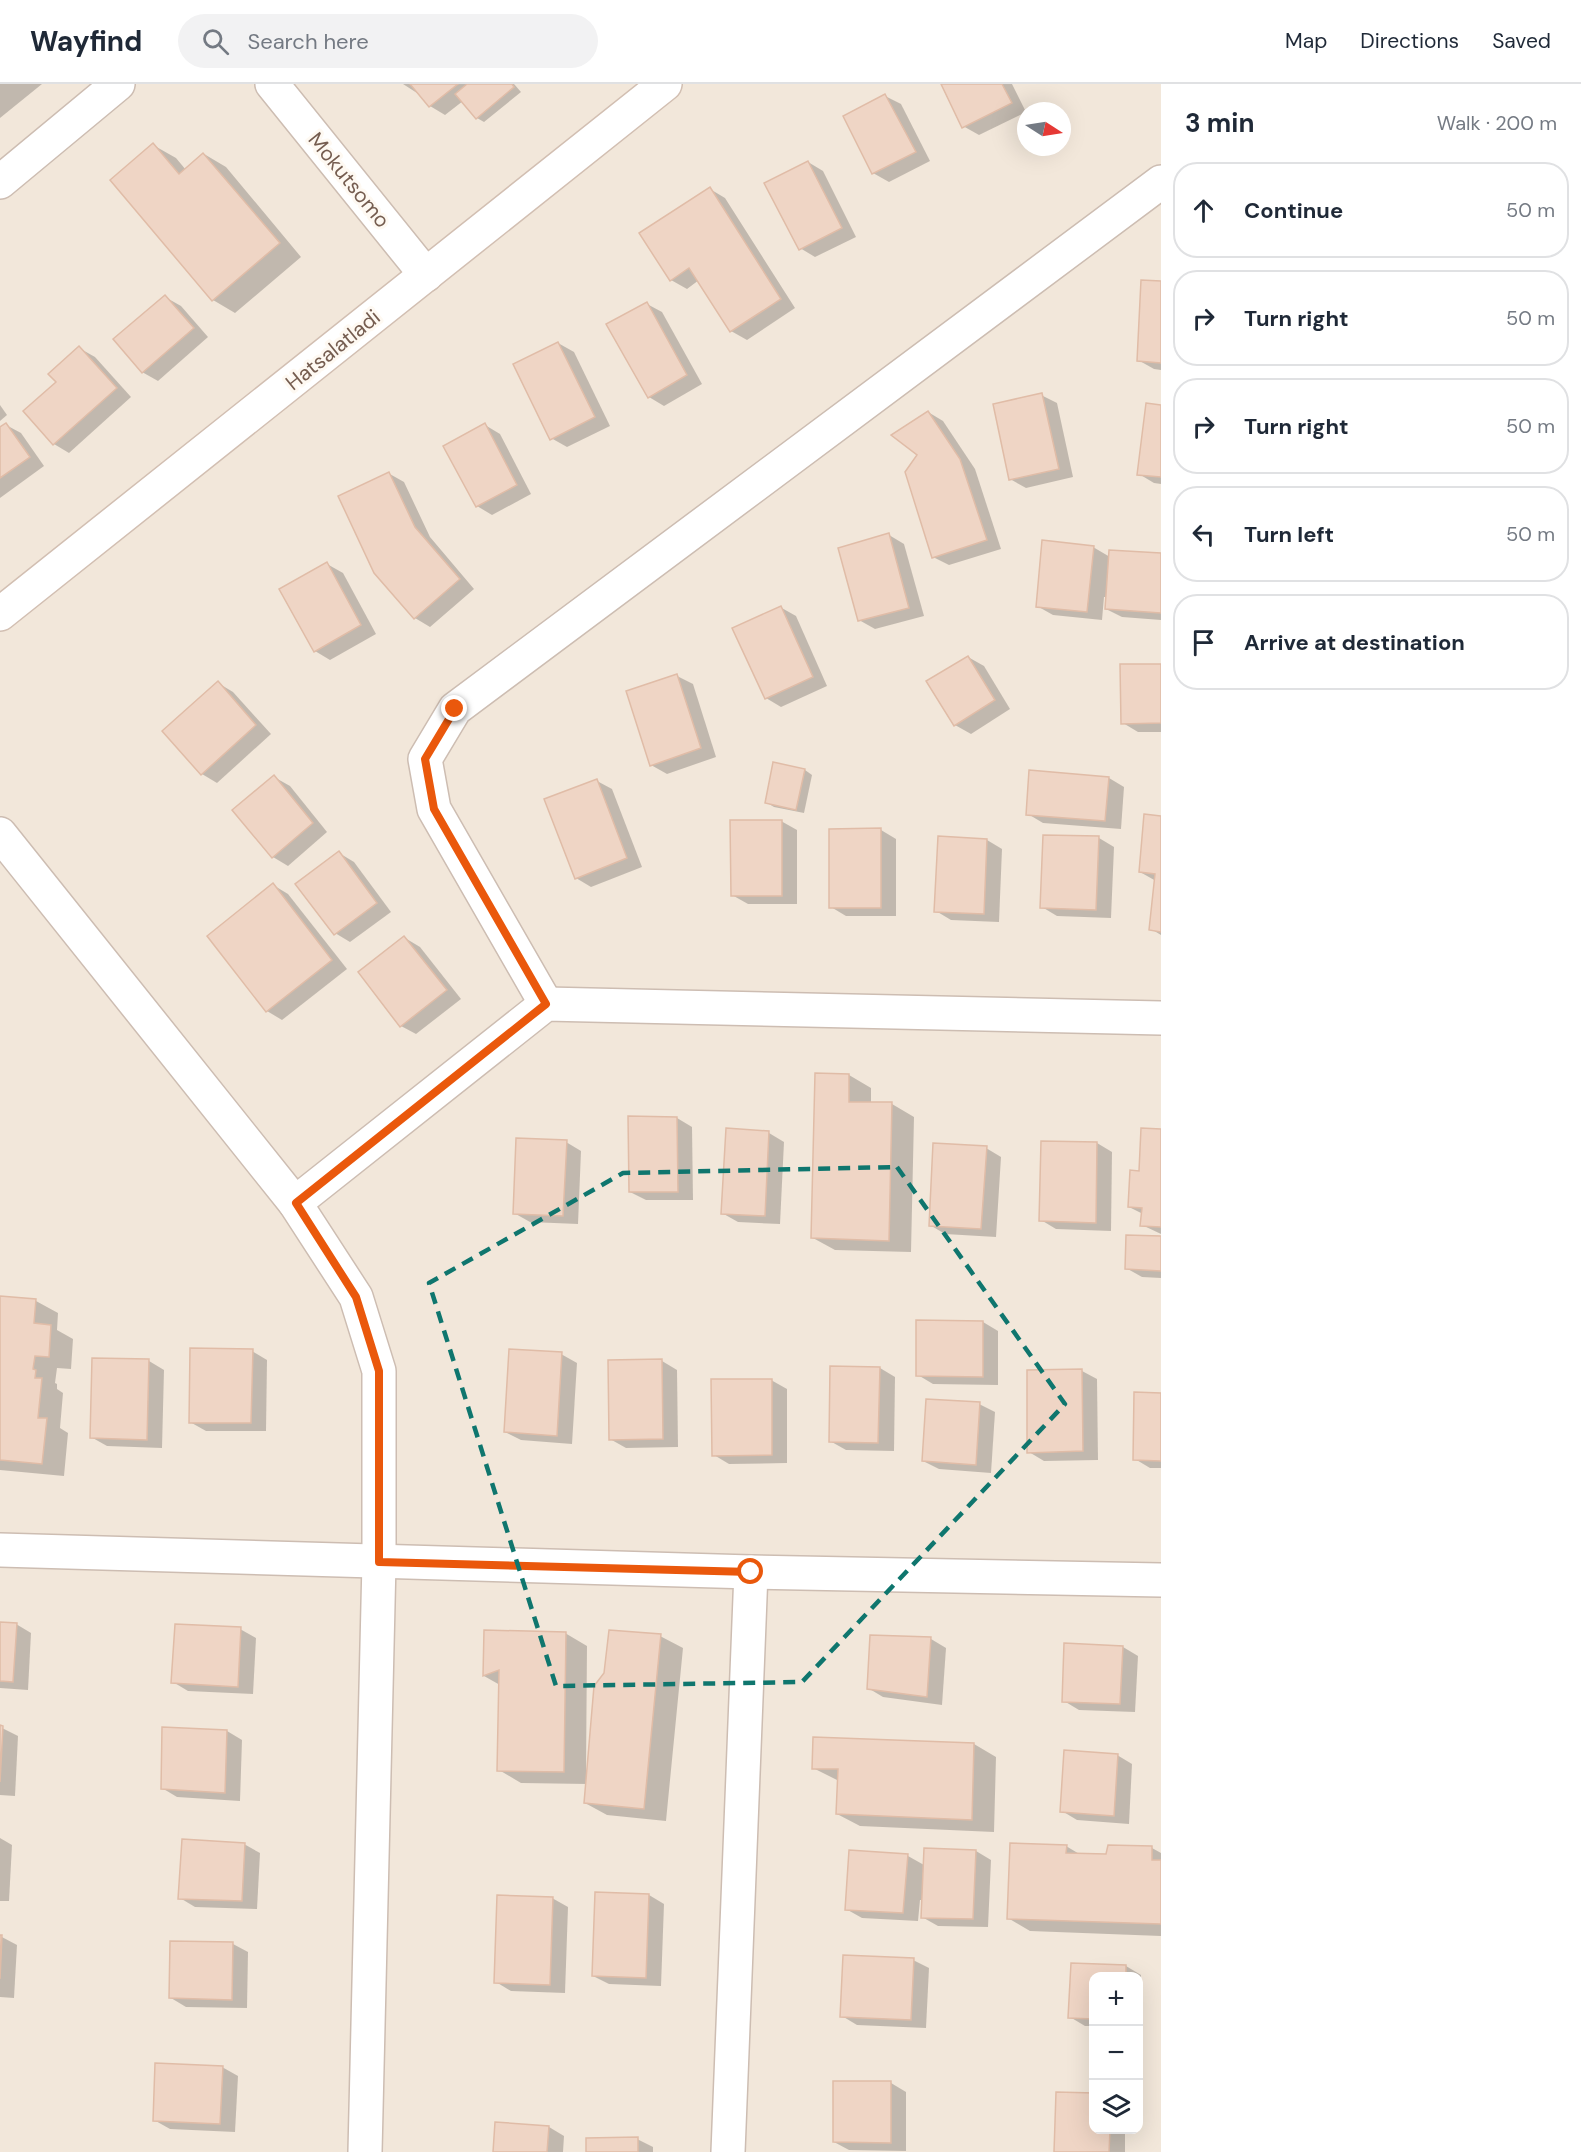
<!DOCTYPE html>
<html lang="en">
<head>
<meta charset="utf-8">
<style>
  body { margin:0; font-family:"DM Sans",sans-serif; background:#f2f2f3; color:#1f2937 }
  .controls { position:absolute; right:18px; bottom:18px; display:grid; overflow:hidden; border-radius:12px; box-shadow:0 6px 24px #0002 }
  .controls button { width:54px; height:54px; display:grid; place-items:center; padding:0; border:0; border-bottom:2px solid #e0e1e3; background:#fff; color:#1f2937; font:30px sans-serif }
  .compass { position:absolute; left:1017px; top:18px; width:54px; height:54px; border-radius:50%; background:#fff; box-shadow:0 6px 24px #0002; rotate:102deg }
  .stop { position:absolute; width:18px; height:18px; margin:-14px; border:4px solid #ea580c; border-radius:50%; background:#fff }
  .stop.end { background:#ea580c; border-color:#fff; box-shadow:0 2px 6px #0008 }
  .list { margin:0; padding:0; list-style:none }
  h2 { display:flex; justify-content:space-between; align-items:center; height:78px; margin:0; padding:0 24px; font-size:26px }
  h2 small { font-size:20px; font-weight:400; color:#747a83 }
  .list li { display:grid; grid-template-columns:39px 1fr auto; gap:18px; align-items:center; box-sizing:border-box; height:96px; margin:0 12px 12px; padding:0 12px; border:2px solid #e0e1e3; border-radius:24px }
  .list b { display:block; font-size:22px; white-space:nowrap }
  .list em { font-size:20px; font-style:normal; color:#747a83 }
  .icon { flex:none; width:33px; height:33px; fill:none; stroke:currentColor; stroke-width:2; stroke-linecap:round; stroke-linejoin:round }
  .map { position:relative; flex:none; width:1161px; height:2068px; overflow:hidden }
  header { display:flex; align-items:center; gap:36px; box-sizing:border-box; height:84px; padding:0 30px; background:#fff; border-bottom:2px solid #e0e1e3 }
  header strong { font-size:28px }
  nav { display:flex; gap:33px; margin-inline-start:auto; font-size:21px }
  .search { width:420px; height:54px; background:#f2f2f3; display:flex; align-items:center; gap:15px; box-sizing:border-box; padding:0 21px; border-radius:33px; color:#747a83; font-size:22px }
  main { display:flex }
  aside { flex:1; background:#fff }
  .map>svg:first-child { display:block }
  .residential { fill:#f2e7da; fill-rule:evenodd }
  .shadow { fill:#0003 }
  .building { fill:#efd5c5; stroke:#e0bca7; stroke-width:1.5 }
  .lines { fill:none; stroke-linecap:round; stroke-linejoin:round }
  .street-casing { stroke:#cdbdb2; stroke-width:36 }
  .secondary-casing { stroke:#d2bfb2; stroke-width:36 }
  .street { stroke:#fff; stroke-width:33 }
  .secondary { stroke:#fff; stroke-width:33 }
  .route { stroke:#ea580c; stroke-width:8 }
  .marked { fill:none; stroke:#0f766e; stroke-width:4.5; stroke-dasharray:12 8; stroke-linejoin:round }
  .labels { text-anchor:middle; stroke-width:6; stroke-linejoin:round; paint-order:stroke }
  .street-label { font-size:21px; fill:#755d50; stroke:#fef9f2 }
</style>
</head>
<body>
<header>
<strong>Wayfind</strong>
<div class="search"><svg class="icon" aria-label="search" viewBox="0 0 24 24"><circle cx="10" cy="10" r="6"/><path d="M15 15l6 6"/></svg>Search here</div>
<nav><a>Map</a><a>Directions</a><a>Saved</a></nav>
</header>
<main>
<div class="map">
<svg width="1161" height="2068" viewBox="0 0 1161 2068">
  <rect width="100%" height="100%" fill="#fbf5eb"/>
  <path class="residential" d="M 0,0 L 1161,0 L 1161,2068 L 0,2068 ZM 1026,27 L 1062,27 L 1062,63 L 1026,63 ZM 1094,1892 L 1138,1892 L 1138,2046 L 1094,2046 Z"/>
  <g class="shadow">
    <path d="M 0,0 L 42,0 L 0,34 Z"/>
    <path d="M 403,0 L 514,0 L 521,8 L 484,38 L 477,34 L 463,17 L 445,31 L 430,22 L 417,9 Z"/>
    <path d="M 942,0 L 1012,0 L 1026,28 L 979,51 L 963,42 Z"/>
    <path d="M 885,12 L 901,20 L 930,77 L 889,98 L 873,89 Z"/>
    <path d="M 153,61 L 176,74 L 186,86 L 204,70 L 226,83 L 301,173 L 235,229 L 213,216 Z"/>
    <path d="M 808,78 L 823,87 L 856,153 L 815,173 L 800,164 Z"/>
    <path d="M 710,105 L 725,114 L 795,224 L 747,256 L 731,247 L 699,196 L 687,205 L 671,196 Z"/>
    <path d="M 1161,199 L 1161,286 L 1154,285 L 1138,276 Z"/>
    <path d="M 165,213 L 181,222 L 208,253 L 158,297 L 142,288 Z"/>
    <path d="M 647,220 L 662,228 L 702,300 L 664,322 L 649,313 Z"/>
    <path d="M 558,259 L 574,268 L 610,342 L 567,363 L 551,354 Z"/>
    <path d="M 79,264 L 95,273 L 131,313 L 69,369 L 54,360 L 58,298 Z"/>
    <path d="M 1041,311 L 1057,319 L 1073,393 L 1026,404 L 1010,395 Z"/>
    <path d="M 0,321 L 7,331 L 0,337 Z"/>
    <path d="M 1161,322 L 1161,400 L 1154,399 L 1139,390 Z"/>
    <path d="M 928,328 L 943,337 L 975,385 L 1001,465 L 949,481 L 933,473 L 919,370 Z"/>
    <path d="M 6,341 L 21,349 L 44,382 L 0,414 L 0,345 Z"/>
    <path d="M 485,341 L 500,350 L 531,410 L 492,431 L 477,422 Z"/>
    <path d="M 388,389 L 404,398 L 430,453 L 474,505 L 430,543 L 415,534 L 375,488 Z"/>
    <path d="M 889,451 L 904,460 L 924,532 L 875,545 L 859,536 Z"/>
    <path d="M 1093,463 L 1110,473 L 1161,471 L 1161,536 L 1122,533 L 1106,525 L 1107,513 L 1104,513 L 1102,536 L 1053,531 L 1037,522 Z"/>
    <path d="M 327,480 L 343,489 L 376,550 L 330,576 L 315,567 Z"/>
    <path d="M 780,523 L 796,532 L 827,602 L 781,623 L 766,614 Z"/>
    <path d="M 968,573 L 984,582 L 1010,625 L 971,650 L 955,641 Z"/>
    <path d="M 1161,581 L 1161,648 L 1138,648 L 1123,639 Z"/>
    <path d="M 677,592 L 693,600 L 716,673 L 667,690 L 651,681 Z"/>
    <path d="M 218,599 L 233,608 L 271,650 L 217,699 L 202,690 Z"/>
    <path d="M 805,686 L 812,691 L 804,729 L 774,723 L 766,718 Z"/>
    <path d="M 1031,688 L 1109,694 L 1124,703 L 1121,745 L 1043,739 L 1028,730 Z"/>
    <path d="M 274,693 L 290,702 L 327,748 L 288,782 L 273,773 Z"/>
    <path d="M 597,697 L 612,705 L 642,783 L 591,803 L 576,794 Z"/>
    <path d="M 1161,734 L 1161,851 L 1151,845 L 1156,797 L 1140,788 Z"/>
    <path d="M 781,737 L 797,746 L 797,820 L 748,820 L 732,811 Z"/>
    <path d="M 881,746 L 896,755 L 896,832 L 846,832 L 831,823 Z"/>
    <path d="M 1099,754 L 1114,763 L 1111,834 L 1057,832 L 1042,823 Z"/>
    <path d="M 987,756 L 1002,765 L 999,838 L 951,836 L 936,827 Z"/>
    <path d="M 339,769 L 354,778 L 391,828 L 350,858 L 335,849 Z"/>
    <path d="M 273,801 L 288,810 L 347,885 L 282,936 L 267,927 Z"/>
    <path d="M 405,854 L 420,863 L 461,915 L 416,950 L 401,942 Z"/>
    <path d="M 849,991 L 871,1004 L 871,1020 L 892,1020 L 914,1033 L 911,1168 L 835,1166 L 813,1154 Z"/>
    <path d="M 677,1034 L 692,1043 L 693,1116 L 646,1116 L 630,1108 Z"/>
    <path d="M 1161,1046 L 1161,1150 L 1142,1141 L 1143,1130 L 1129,1123 L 1140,1088 Z"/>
    <path d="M 769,1049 L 784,1058 L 780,1140 L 738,1138 L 722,1129 Z"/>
    <path d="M 566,1058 L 581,1067 L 578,1140 L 530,1138 L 514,1129 Z"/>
    <path d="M 1097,1059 L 1112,1068 L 1111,1147 L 1056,1145 L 1041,1136 Z"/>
    <path d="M 986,1064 L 1001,1073 L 996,1153 L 945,1150 L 930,1141 Z"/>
    <path d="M 1161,1154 L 1161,1194 L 1142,1193 L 1126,1184 Z"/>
    <path d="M 0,1214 L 36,1217 L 58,1229 L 57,1246 L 73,1255 L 71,1285 L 57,1284 L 55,1299 L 57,1300 L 57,1305 L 63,1309 L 60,1344 L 68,1349 L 64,1392 L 0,1386 Z"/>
    <path d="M 918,1238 L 983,1238 L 998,1247 L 998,1301 L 933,1300 L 918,1291 Z"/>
    <path d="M 252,1267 L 267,1276 L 266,1347 L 206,1347 L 190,1338 Z"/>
    <path d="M 561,1270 L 577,1279 L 572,1360 L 521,1356 L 505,1348 Z"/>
    <path d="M 149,1277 L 164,1286 L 162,1364 L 107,1362 L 91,1353 Z"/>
    <path d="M 662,1277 L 677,1286 L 678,1363 L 626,1364 L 610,1355 Z"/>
    <path d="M 831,1283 L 880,1284 L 895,1293 L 894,1367 L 846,1366 L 830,1357 Z"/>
    <path d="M 1082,1287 L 1097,1295 L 1098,1376 L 1044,1377 L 1029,1368 Z"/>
    <path d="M 771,1296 L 787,1305 L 787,1379 L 729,1380 L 714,1371 Z"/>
    <path d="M 1161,1310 L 1161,1384 L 1150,1384 L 1135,1375 Z"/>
    <path d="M 979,1320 L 995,1328 L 991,1389 L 939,1385 L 923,1377 Z"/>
    <path d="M 0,1539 L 16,1540 L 31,1549 L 28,1606 L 0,1604 Z"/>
    <path d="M 240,1545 L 256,1554 L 253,1610 L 188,1607 L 173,1598 Z"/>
    <path d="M 565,1549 L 587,1562 L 586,1688 L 588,1688 L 606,1590 L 660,1552 L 683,1564 L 666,1737 L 607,1731 L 585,1719 L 587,1700 L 521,1699 L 499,1686 L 500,1601 L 484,1592 Z"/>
    <path d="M 931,1555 L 946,1564 L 942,1621 L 883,1613 L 868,1604 Z"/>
    <path d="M 1123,1563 L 1138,1572 L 1135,1628 L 1079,1626 L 1064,1617 Z"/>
    <path d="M 0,1643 L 18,1652 L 15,1712 L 0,1711 Z"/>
    <path d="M 227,1647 L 242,1656 L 240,1717 L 177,1713 L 162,1704 Z"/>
    <path d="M 974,1660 L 996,1673 L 994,1748 L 860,1742 L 837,1730 L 839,1697 L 813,1684 Z"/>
    <path d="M 1117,1671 L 1132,1680 L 1129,1740 L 1077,1736 L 1062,1727 Z"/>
    <path d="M 0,1754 L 12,1761 L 9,1817 L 0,1817 Z"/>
    <path d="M 244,1760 L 260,1769 L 257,1825 L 195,1823 L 180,1814 Z"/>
    <path d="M 1066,1762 L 1081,1771 L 1107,1772 L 1152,1764 L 1161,1769 L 1161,1852 L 1030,1847 L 1008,1834 Z"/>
    <path d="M 976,1767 L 991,1776 L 988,1843 L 938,1842 L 922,1833 L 923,1816 L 920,1816 L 918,1837 L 862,1834 L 846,1825 L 908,1772 L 924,1781 Z"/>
    <path d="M 649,1811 L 664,1820 L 661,1902 L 609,1900 L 593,1892 Z"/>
    <path d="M 552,1814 L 568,1823 L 565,1909 L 511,1907 L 496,1898 Z"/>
    <path d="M 0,1852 L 17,1861 L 14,1914 L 0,1913 Z"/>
    <path d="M 233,1860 L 248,1868 L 247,1924 L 186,1923 L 171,1914 Z"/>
    <path d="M 913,1876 L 929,1884 L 926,1944 L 857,1941 L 842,1932 Z"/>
    <path d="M 1072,1880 L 1126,1882 L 1141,1891 L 1139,1944 L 1138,1892 L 1094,1892 L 1094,1942 L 1085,1942 L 1070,1933 Z"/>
    <path d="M 222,1983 L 238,1992 L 235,2048 L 170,2045 L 154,2036 Z"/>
    <path d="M 891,1999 L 906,2008 L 906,2067 L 849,2066 L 834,2058 Z"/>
    <path d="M 549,2043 L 564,2052 L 563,2068 L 494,2068 Z"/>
    <path d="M 1094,2046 L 1125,2046 L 1125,2068 L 1057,2068 Z"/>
    <path d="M 637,2055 L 653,2063 L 653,2068 L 588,2068 Z"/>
  </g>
  <g class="building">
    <path d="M 410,0 L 458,0 L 429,23 Z"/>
    <path d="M 467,0 L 512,0 L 514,3 L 476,35 L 455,10 Z"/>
    <path d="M 941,0 L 1002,0 L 1012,19 L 962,44 Z"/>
    <path d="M 885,10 L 916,68 L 872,90 L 843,32 Z"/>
    <path d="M 153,59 L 179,90 L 203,69 L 280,159 L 212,217 L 110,96 Z"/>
    <path d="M 808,77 L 842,144 L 799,166 L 764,99 Z"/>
    <path d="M 710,103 L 781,215 L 730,248 L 689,184 L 670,197 L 639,149 Z"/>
    <path d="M 1141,196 L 1161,197 L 1161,279 L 1137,277 Z"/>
    <path d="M 165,211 L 194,244 L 142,289 L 113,255 Z"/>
    <path d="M 647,218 L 687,291 L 648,314 L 606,240 Z"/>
    <path d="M 558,258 L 595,333 L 550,356 L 513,280 Z"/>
    <path d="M 79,262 L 117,304 L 53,361 L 23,327 L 56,298 L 48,290 Z"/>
    <path d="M 1042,309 L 1059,385 L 1009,396 L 993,320 Z"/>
    <path d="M 1146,319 L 1161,321 L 1161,393 L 1137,391 Z"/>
    <path d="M 928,327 L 960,375 L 987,456 L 932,474 L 905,388 L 917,371 L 891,351 Z"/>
    <path d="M 6,339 L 30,373 L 0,394 L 0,343 Z"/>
    <path d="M 485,339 L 517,401 L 476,423 L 443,362 Z"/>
    <path d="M 389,388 L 415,443 L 460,495 L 414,535 L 374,489 L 338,412 Z"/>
    <path d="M 889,449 L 909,524 L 858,537 L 838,464 Z"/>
    <path d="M 1042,456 L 1094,462 L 1087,528 L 1036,523 Z"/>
    <path d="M 1109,466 L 1161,469 L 1161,529 L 1105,525 Z"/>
    <path d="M 327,478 L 361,541 L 314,568 L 279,505 Z"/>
    <path d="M 781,522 L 813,593 L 765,615 L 732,544 Z"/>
    <path d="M 968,572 L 995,616 L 954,642 L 926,597 Z"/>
    <path d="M 1120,580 L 1161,580 L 1161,639 L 1121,640 Z"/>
    <path d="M 677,590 L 701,664 L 650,682 L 626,607 Z"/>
    <path d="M 218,597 L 256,641 L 201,691 L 162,647 Z"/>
    <path d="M 773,678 L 805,685 L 796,726 L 765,719 Z"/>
    <path d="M 1029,686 L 1109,693 L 1105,737 L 1026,731 Z"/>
    <path d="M 274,691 L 313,739 L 272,774 L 232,726 Z"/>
    <path d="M 597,695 L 627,774 L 575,795 L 544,715 Z"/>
    <path d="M 1144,730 L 1161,732 L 1161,848 L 1149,846 L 1155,790 L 1139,788 Z"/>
    <path d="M 730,736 L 782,736 L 782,812 L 731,812 Z"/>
    <path d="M 881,744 L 881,824 L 829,824 L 829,745 Z"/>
    <path d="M 1043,751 L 1099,752 L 1096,826 L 1040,824 Z"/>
    <path d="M 938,752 L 987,755 L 984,830 L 934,828 Z"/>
    <path d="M 339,767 L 377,819 L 334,851 L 295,800 Z"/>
    <path d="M 273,799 L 332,876 L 266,928 L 207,852 Z"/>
    <path d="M 404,852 L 447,906 L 400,943 L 358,888 Z"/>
    <path d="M 815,989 L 849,990 L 849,1018 L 892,1018 L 889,1157 L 811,1154 Z"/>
    <path d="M 628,1032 L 677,1033 L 678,1108 L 629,1108 Z"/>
    <path d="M 726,1044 L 769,1047 L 765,1132 L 721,1130 Z"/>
    <path d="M 1141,1044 L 1161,1045 L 1161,1143 L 1140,1142 L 1142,1124 L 1128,1123 L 1130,1086 L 1139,1087 Z"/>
    <path d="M 516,1054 L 567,1056 L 563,1132 L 513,1130 Z"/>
    <path d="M 1041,1057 L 1097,1058 L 1096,1139 L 1039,1137 Z"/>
    <path d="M 933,1059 L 987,1062 L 981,1145 L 929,1142 Z"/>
    <path d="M 1126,1151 L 1161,1152 L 1161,1187 L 1125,1185 Z"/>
    <path d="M 0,1212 L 36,1215 L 34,1239 L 51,1241 L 49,1273 L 35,1272 L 33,1285 L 36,1286 L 35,1294 L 42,1294 L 38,1334 L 47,1334 L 42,1380 L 0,1376 Z"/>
    <path d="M 916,1236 L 983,1237 L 983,1293 L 916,1292 Z"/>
    <path d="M 190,1264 L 253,1265 L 251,1339 L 189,1339 Z"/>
    <path d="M 509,1265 L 562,1268 L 557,1352 L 504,1348 Z"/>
    <path d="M 92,1274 L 149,1275 L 147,1356 L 90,1354 Z"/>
    <path d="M 662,1275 L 663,1355 L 609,1356 L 608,1276 Z"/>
    <path d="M 830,1282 L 880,1283 L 878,1359 L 829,1358 Z"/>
    <path d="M 1082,1285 L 1083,1367 L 1027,1369 L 1027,1286 Z"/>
    <path d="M 711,1295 L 772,1295 L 772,1371 L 712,1372 Z"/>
    <path d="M 1134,1308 L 1161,1309 L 1161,1377 L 1133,1376 Z"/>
    <path d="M 926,1315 L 980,1318 L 976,1381 L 922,1377 Z"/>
    <path d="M 0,1538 L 17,1539 L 13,1598 L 0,1597 Z"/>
    <path d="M 175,1540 L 241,1543 L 238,1603 L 171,1599 Z"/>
    <path d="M 484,1546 L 566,1548 L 564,1688 L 497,1687 L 499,1586 L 483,1592 Z"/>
    <path d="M 609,1546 L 661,1550 L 644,1725 L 584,1719 L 594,1602 L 604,1589 Z"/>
    <path d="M 870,1551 L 931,1553 L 927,1613 L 867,1605 Z"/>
    <path d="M 1064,1559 L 1123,1562 L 1120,1620 L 1062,1618 Z"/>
    <path d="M 0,1641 L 3,1642 L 0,1698 Z"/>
    <path d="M 162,1643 L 227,1646 L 225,1709 L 161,1705 Z"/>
    <path d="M 813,1653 L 974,1659 L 972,1736 L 836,1730 L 838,1685 L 812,1685 Z"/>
    <path d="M 1064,1666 L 1118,1670 L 1114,1732 L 1060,1728 Z"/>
    <path d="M 182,1755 L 245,1759 L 242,1817 L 178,1815 Z"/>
    <path d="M 1010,1759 L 1067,1761 L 1066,1769 L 1106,1770 L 1108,1761 L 1152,1762 L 1152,1776 L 1161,1776 L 1161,1840 L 1007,1835 Z"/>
    <path d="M 924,1764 L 976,1766 L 973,1835 L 921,1834 Z"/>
    <path d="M 849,1766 L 908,1770 L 903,1829 L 845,1826 Z"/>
    <path d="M 595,1808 L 649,1810 L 646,1894 L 592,1892 Z"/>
    <path d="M 497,1811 L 553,1813 L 550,1901 L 494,1899 Z"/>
    <path d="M 0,1851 L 2,1851 L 0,1895 Z"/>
    <path d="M 170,1857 L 233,1858 L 232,1916 L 169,1914 Z"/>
    <path d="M 843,1871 L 914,1874 L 911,1936 L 840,1933 Z"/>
    <path d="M 1071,1879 L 1126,1881 L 1126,1892 L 1094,1892 L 1094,1935 L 1068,1934 Z"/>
    <path d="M 155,1979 L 223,1982 L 220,2040 L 153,2037 Z"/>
    <path d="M 833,1997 L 891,1997 L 891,2059 L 833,2058 Z"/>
    <path d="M 1056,2008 L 1094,2009 L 1094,2046 L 1110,2046 L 1109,2068 L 1054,2068 Z"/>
    <path d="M 495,2038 L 549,2042 L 547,2068 L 493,2068 Z"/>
    <path d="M 638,2053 L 638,2068 L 586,2068 L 586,2054 Z"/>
  </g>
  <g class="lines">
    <defs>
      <g id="street">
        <path d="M 272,0 L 426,191"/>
        <path d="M 0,98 L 118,0"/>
        <path d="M 0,750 L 295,1119 L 356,1213 L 379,1287 L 379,1478 L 365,2068"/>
        <path d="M 546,920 L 434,725 L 425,675 L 455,625 L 1161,98"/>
        <path d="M 295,1119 L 546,920 L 1161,934"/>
        <path d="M 0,1466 L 751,1488 L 1161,1496"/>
        <path d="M 728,2068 L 751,1488"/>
      </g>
      <path id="secondary" d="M 0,530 L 665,0"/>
    </defs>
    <use href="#street" class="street-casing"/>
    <use href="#secondary" class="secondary-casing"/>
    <use href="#street" class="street"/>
    <use href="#secondary" class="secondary"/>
  </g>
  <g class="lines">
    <path class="route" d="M 455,625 L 425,675 L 434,725 L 546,920 L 296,1119 L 356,1213 L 379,1287 L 379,1478 L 751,1488"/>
  </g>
  <path class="marked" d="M 897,1083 L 1065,1320 L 802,1598 L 556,1602 L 429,1199 L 623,1089 Z"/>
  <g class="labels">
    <g class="street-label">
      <text transform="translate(349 96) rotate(51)" y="7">Mokutsomo</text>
      <text transform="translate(333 266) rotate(-39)" y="7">Hatsalatladi</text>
    </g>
  </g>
</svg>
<div class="controls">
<button>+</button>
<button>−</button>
<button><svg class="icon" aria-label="layers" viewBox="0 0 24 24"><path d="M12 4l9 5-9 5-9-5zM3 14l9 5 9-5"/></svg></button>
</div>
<svg class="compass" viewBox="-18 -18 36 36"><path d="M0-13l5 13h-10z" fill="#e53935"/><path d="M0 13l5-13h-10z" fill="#747a83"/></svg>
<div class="stop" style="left:751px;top:1488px"></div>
<div class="stop end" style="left:455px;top:625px"></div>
</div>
<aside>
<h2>3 min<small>Walk · 200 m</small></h2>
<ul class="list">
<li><svg class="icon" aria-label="ahead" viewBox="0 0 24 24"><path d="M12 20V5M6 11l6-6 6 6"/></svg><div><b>Continue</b></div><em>50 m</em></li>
<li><svg class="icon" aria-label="right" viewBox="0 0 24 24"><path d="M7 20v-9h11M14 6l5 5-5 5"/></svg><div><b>Turn right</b></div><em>50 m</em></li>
<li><svg class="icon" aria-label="right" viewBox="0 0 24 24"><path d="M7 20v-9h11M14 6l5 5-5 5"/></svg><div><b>Turn right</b></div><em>50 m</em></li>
<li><svg class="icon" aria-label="left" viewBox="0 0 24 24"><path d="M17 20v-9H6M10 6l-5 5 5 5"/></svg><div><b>Turn left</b></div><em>50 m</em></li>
<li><svg class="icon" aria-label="arrive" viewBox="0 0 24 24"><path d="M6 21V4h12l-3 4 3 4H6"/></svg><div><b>Arrive at destination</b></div></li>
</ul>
</aside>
</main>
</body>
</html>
